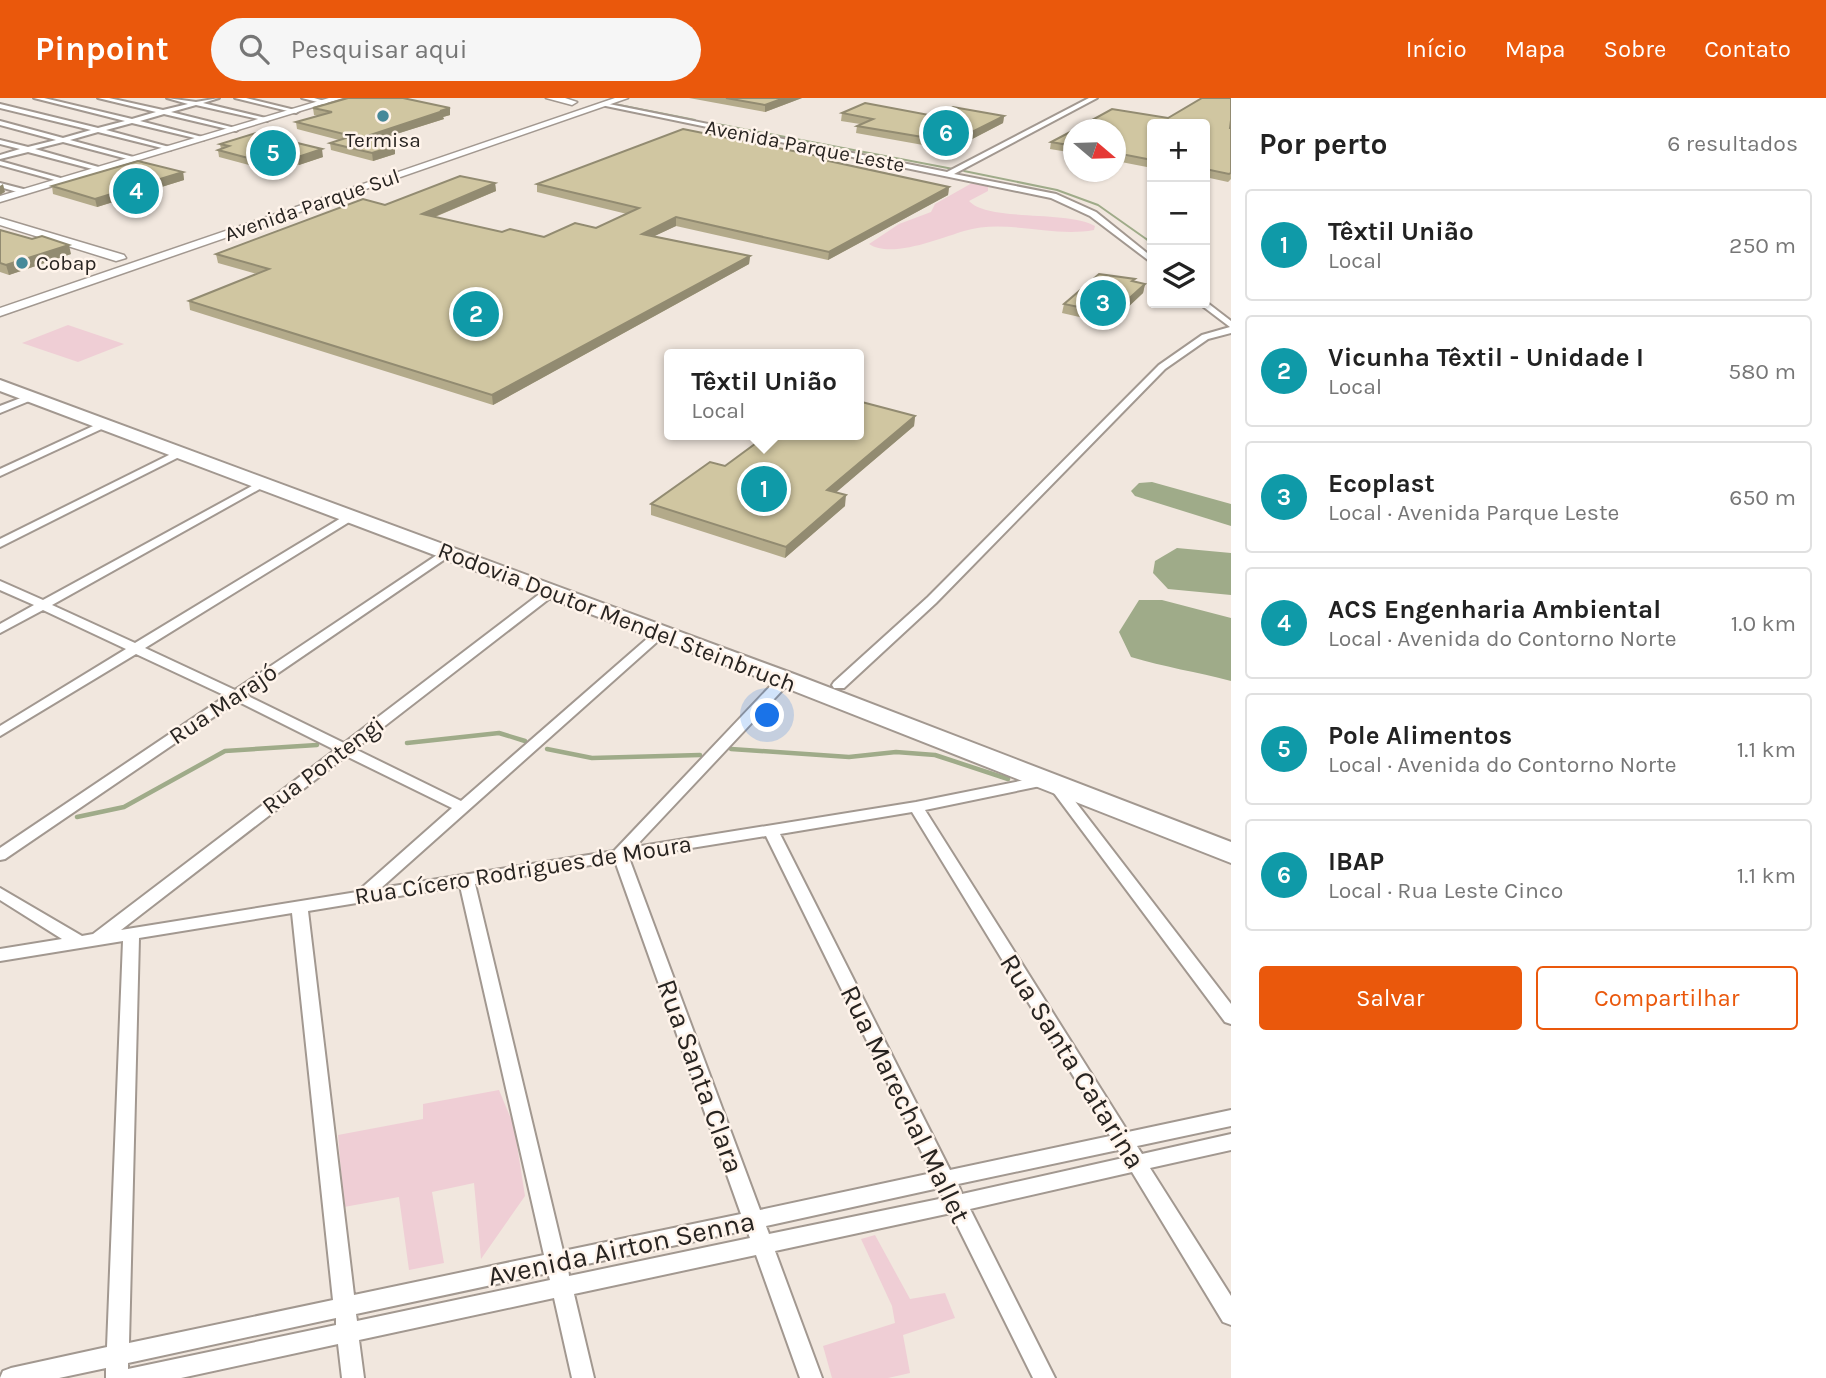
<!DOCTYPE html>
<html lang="pt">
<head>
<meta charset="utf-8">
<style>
  body { margin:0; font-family:Karla,sans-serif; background:#f6f6f6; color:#222 }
  .controls { position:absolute; right:21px; top:21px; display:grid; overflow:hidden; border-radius:7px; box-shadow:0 2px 5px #0004 }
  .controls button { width:63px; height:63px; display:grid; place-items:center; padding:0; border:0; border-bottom:2px solid #e0e0e0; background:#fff; color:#222; font:35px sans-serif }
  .compass { position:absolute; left:1063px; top:21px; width:63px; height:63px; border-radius:50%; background:#fff; box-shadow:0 2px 5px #0004; rotate:109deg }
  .you { position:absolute; left:768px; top:618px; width:24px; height:24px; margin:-18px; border:5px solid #fff; border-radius:50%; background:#1a73e8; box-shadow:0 0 0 10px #1a73e833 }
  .badge { display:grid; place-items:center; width:46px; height:46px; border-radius:50%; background:#ea580c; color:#fff; font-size:23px; font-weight:700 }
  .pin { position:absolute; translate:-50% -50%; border:4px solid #fff; box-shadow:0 2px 7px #0006 }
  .popup { position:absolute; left:664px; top:251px; width:200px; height:91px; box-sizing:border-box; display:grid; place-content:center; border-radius:7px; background:#fff; filter:drop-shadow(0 2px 5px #0005); font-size:23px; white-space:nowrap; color:#767676 }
  .popup b { font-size:26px; color:#222 }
  .popup::after { content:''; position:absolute; left:50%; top:100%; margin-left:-14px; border:14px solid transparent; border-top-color:#fff }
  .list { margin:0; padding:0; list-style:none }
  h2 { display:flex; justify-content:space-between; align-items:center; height:91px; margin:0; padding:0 28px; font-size:30px }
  h2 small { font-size:23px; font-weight:400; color:#767676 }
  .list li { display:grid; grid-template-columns:46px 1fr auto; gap:21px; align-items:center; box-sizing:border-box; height:112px; margin:0 14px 14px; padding:0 14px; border:2px solid #e0e0e0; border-radius:7px }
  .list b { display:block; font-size:26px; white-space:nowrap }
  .list p { margin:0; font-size:23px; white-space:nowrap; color:#767676 }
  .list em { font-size:23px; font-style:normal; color:#767676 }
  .actions { display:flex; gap:14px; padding:21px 28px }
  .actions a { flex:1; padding:16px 0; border:2px solid #ea580c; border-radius:7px; text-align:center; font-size:24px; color:#ea580c }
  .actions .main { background:#ea580c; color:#fff }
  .icon { flex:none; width:38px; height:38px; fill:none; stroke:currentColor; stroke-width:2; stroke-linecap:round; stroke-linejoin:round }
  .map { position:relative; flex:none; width:1231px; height:1280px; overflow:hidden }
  header { display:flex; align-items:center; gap:42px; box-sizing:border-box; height:98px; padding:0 35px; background:#ea580c; color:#fff }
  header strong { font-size:33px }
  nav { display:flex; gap:38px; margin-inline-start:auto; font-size:24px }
  .search { width:490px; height:63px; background:#f6f6f6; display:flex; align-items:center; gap:18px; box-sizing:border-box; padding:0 24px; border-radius:38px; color:#767676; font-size:26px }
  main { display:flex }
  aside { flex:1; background:#fff }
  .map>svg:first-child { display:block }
  .green { fill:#efced5 }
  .water { fill:#9fab89 }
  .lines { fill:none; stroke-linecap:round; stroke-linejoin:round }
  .stream-far2 { stroke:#9fab89; stroke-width:2 }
  .stream-far1 { stroke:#9fab89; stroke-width:2.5 }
  .stream { stroke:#9fab89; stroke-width:4.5 }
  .street-casing { stroke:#a29890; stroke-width:4 }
  .secondary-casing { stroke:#a29890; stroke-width:3 }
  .highway-casing { stroke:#a29890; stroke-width:4 }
  .street { fill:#fff; fill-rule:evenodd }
  .secondary { fill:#fff; fill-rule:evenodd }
  .highway { fill:#fff; fill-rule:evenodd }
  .wall { fill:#b3aa8a }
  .shaded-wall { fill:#928b71 }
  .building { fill:#d0c6a1; stroke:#928b71; stroke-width:2 }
  .poi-dot { fill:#468999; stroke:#fff4eb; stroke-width:2.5 }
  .labels { text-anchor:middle; stroke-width:5; stroke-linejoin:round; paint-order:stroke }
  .far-poi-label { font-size:21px; fill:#282421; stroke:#fff4eb }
  .far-street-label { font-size:21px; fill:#282421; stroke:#fff4eb }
  .street-label { font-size:24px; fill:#282421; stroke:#fff4eb }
  .near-street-label { font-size:28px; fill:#282421; stroke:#fff4eb }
</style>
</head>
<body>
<header>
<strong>Pinpoint</strong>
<div class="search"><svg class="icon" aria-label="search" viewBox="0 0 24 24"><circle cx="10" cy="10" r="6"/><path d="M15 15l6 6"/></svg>Pesquisar aqui</div>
<nav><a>Início</a><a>Mapa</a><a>Sobre</a><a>Contato</a></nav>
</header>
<main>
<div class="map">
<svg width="1231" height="1280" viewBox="0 0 1231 1280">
  <rect width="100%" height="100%" fill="#f1e7de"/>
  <g class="green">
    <path d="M 972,85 L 988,87 L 988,93 L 969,103 C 988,124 1069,112 1095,128 L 1094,132 C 1051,140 1006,120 964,133 C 941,140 891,161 869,146 L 899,126 L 931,114 L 935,106 Z"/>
    <path d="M 68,227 L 124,246 L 78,264 L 22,245 Z"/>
    <path d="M 499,992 L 514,1028 L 525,1098 L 481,1161 L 474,1085 L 432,1094 L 444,1165 L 409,1172 L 399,1099 L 344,1109 L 338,1037 L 423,1021 L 423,1006 Z"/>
    <path d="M 875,1137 L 910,1201 L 945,1195 L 955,1220 L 903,1237 L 910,1275 L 888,1280 L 832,1280 L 823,1248 L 895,1225 L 892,1208 L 861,1141 Z"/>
  </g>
  <g class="water">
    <path d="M 1152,384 L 1231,406 L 1231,428 L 1135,398 L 1131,393 L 1139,385 Z"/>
    <path d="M 1177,450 L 1231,455 L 1231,497 L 1168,491 L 1153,475 L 1155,463 Z"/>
    <path d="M 1139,502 L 1162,502 L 1231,520 L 1231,583 C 1197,574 1164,569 1131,559 L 1119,534 Z"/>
  </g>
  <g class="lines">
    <g class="stream-far2">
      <path d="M 614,6 L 695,22"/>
      <path d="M 712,25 L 953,71"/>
      <path d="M 964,73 L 1057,92 L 1098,107 L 1149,143"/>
    </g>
    <path class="stream-far1" d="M 1147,141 L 1152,145"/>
    <g class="stream">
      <path d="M 407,645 L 499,635 L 525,643"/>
      <path d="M 547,651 L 592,660 L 700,657"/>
      <path d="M 731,651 L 849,659 L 896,654 L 935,657 L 1008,681"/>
      <path d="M 77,719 L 124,709 L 225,653 L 317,647"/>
    </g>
    <defs>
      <g id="street">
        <path d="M 34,0 L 44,0 L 132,21 L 156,14 L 98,0 L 109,0 L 163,12 L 188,6 L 167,0 L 196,4 L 219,0 L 203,5 L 270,21 L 267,23 L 196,7 L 171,14 L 239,31 L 236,33 L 164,16 L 140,23 L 206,40 L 203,42 L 132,25 L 106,32 L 173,50 L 170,52 L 98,34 L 70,42 L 137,60 L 135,63 L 63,44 L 35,51 L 102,70 L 100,73 L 28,54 L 0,61 L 0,57 L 20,51 L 0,46 L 0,42 L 28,49 L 56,42 L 0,27 L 0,23 L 63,40 L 91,32 L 0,10 L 0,6 L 98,30 L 125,23 Z"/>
        <path d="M 235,0 L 246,0 L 299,13 L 296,15 Z"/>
        <path d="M 302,0 L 314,0 L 328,4 L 325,6 Z"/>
        <path d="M 1089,0 L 1097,0 L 954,76 L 1056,96 L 1096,114 L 1152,159 L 1152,165 L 1090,118 L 1051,100 L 601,7 L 604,5 L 947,74 Z"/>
        <path d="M 0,63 L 64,81 L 66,82 L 62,84 L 0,67 Z"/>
        <path d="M 0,85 L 27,92 L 28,94 L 24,96 L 0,89 Z"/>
        <path d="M 1205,203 L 1231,223 L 1231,235 L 1208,241 L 1165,271 L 936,505 L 844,590 L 834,590 L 832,587 L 834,584 L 928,499 L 1159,267 L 1202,237 L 1230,229 L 1201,207 L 1200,205 L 1205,205 Z"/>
        <path d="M 31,296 L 36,299 L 34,301 L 0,315 L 0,308 Z"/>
        <path d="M 104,323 L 109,326 L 108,328 L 0,378 L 0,371 Z"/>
        <path d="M 179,352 L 183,353 L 183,357 L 0,449 L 0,441 Z"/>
        <path d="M 261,383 L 265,384 L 265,388 L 52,507 L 135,545 L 346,417 L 354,417 L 354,421 L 145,550 L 235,592 L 443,453 L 451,453 L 451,457 L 246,597 L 344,645 L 546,491 L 554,491 L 556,494 L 554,497 L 355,651 L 461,703 L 657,532 L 665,532 L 667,535 L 381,790 L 614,753 L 780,578 L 790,578 L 792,581 L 790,584 L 635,749 L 916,704 L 1045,678 L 1050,680 L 1051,685 L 1061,685 L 1231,906 L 1231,926 L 1225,924 L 1051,691 L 1050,686 L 925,712 L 1128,1034 L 1231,1012 L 1231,1028 L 1137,1048 L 1142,1056 L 1231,1036 L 1231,1052 L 1150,1070 L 1231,1198 L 1231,1227 L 1223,1224 L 1132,1074 L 970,1111 L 1055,1280 L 1033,1280 L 951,1115 L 775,1153 L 822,1280 L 800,1280 L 756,1157 L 574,1196 L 594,1280 L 572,1280 L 554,1200 L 359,1242 L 364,1280 L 342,1280 L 338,1246 L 181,1280 L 106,1280 L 106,1270 L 59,1280 L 0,1280 L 3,1273 L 11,1270 L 107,1249 L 123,843 L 0,863 L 0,851 L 62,841 L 0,802 L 0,790 L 82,838 L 93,836 L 335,652 L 237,603 L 5,761 L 0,762 L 0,750 L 226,598 L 136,556 L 0,638 L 0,628 L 126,551 L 43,512 L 0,535 L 0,526 L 34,507 L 0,492 L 0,483 L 43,502 ZM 346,658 L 452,710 L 357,794 L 121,832 ZM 912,714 L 1110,1038 L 950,1072 L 780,736 ZM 766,738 L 932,1075 L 760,1112 L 629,760 ZM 615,763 L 741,1116 L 563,1153 L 475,786 ZM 460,788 L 544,1157 L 354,1197 L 308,813 ZM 292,815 L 333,1202 L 129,1245 L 139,840 ZM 1118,1052 L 1123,1060 L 962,1096 L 958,1086 ZM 939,1090 L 944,1100 L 769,1136 L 766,1128 ZM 747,1132 L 750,1140 L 569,1178 L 568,1170 ZM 548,1175 L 550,1182 L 357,1223 L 356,1216 ZM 336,1220 L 336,1227 L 128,1271 L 128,1265 Z"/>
      </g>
      <g id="secondary">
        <path d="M 329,0 L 343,0 L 0,104 L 0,98 Z"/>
        <path d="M 546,0 L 565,0 L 577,4 L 572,7 Z"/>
        <path d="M 615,0 L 628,0 L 0,218 L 0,210 Z"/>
        <path d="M 0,120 L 124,157 L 126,160 L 116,163 L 0,127 Z"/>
      </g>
      <path id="highway" d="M 0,282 L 794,576 L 1231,744 L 1231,765 L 776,586 L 0,293 Z"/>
    </defs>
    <use href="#street" class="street-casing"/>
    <use href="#secondary" class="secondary-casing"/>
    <use href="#highway" class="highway-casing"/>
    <use href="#street" class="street"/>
    <use href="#secondary" class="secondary"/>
    <use href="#highway" class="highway"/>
  </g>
  <g class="wall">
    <path d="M 689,0 L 802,0 L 765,14 Z"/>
    <path d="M 313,10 L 450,17 L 443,19 L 444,21 L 380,41 L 389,43 L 389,47 L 395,48 L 395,56 L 373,63 L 331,52 L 330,45 L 339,42 L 297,31 L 296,24 L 318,18 L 314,17 Z"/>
    <path d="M 842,15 L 934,18 L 1004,18 L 1003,25 L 951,52 L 856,35 L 857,28 L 860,26 L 841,23 Z"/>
    <path d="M 1168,20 L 1230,30 L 1231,81 L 1228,84 L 1205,79 L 1205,26 L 1152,26 L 1152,70 L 1116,63 L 1116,32 Z"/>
    <path d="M 1074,32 L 1074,55 L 1050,51 L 1051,44 Z"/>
    <path d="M 220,46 L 323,59 L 299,67 L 286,64 L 279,66 L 265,62 L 249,67 L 219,59 L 218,52 L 221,51 Z"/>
    <path d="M 833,64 L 949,89 L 948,97 L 828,162 L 676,128 L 654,138 L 750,158 L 749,166 L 493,307 L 190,212 L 189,203 L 257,176 L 218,165 L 216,156 L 385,107 L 495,85 L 496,93 L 435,119 L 502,134 L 544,139 L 596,130 L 627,116 L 537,94 L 537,86 Z"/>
    <path d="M 183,74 L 184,82 L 97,109 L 53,96 L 52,88 Z"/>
    <path d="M 0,132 L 71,156 L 9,177 L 0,174 Z"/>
    <path d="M 1134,184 L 1145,186 L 1143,195 L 1110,226 L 1062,215 L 1064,206 Z"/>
    <path d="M 915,318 L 914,328 L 836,394 L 845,408 L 785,460 L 651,417 L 651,406 L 725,368 Z"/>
  </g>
  <g class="shaded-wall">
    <path d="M 784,0 L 802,0 L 765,14 L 765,7 Z"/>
    <path d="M 450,10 L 450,17 L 443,19 L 444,21 L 368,45 L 367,38 Z"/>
    <path d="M 1004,18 L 1003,25 L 951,52 L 952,44 Z"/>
    <path d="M 389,43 L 389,50 L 395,48 L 395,56 L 373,63 L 372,55 L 382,45 Z"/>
    <path d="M 322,51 L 323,59 L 299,67 L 298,59 Z"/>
    <path d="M 264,55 L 265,62 L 249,67 L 248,60 Z"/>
    <path d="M 285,56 L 286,64 L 279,66 L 278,58 Z"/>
    <path d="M 183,74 L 184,82 L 97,109 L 95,101 Z"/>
    <path d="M 495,85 L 496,93 L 422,124 L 422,116 Z"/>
    <path d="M 3,86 L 5,94 L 0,97 L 0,88 Z"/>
    <path d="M 949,89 L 948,97 L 828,162 L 829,154 Z"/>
    <path d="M 676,119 L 676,128 L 642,144 L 642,136 Z"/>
    <path d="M 69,147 L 71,156 L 9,177 L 6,167 Z"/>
    <path d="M 750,158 L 749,166 L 493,307 L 492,297 Z"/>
    <path d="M 1145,186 L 1143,195 L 1110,226 L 1112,216 Z"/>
    <path d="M 915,318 L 914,328 L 826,403 L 827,392 Z"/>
    <path d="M 846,397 L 845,408 L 785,460 L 786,449 Z"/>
  </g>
  <g class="building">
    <path d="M 348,0 L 403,0 L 450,10 L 440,13 L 443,13 L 367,38 L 389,43 L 382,45 L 395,48 L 372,55 L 330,45 L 352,38 L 296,24 L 332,14 L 313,10 Z"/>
    <path d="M 726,0 L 784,0 L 765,7 Z"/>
    <path d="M 1202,0 L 1231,0 L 1231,22 L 1230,30 L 1231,30 L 1231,75 L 1229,76 L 1205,71 L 1205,26 L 1152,26 L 1152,62 L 1116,55 L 1116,32 L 1074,32 L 1112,11 L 1168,20 Z"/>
    <path d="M 865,5 L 934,18 L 953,9 L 1004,18 L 952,44 L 857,28 L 873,21 L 842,15 Z"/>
    <path d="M 683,31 L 833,61 L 829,63 L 949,89 L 829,154 L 676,119 L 642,136 L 750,158 L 492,297 L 189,203 L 269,171 L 216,156 L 363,101 L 385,107 L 460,78 L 495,85 L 422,116 L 502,134 L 510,131 L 544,139 L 575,125 L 596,130 L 639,110 L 537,86 Z"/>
    <path d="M 1074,32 L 1074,48 L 1051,44 Z"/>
    <path d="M 256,35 L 322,51 L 298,59 L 285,56 L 278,58 L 264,55 L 248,60 L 218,52 L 229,48 L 220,46 Z"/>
    <path d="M 138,63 L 183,74 L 95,101 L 52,88 Z"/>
    <path d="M 0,132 L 32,141 L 42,138 L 69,147 L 6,167 L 0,165 Z"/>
    <path d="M 1099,176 L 1135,181 L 1132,183 L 1145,186 L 1112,216 L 1064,206 Z"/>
    <path d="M 858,303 L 915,318 L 827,392 L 846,397 L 786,449 L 651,406 L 710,364 L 725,368 L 767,337 L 858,337 Z"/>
  </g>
  <g class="poi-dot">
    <circle cx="383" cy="18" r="7"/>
    <circle cx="22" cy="165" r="7"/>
  </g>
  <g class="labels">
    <g class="far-poi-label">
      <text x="383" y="49">Termisa</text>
      <text x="36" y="172" text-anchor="start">Cobap</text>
    </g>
    <g class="far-street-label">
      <text transform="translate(805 48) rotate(11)" y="7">Avenida Parque Leste</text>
      <text transform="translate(312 107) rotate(-19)" y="7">Avenida Parque Sul</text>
    </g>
    <g class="street-label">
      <text transform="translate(617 519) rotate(21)" y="8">Rodovia Doutor Mendel Steinbruch</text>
      <text transform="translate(223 606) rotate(-34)" y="8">Rua Marajó</text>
      <text transform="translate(323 667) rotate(-37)" y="8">Rua Pontengi</text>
      <text transform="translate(523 772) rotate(-9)" y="8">Rua Cícero Rodrigues de Moura</text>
    </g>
    <g class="near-street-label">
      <text transform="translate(1073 963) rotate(58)" y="10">Rua Santa Catarina</text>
      <text transform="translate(701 978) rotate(70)" y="10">Rua Santa Clara</text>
      <text transform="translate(906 1006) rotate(64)" y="10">Rua Marechal Mallet</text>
      <text transform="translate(621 1150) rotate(-12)" y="10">Avenida Airton Senna</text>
    </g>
  </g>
</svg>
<div class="controls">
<button>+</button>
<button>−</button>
<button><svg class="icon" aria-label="layers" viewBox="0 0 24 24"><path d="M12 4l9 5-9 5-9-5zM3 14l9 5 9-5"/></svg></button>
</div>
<svg class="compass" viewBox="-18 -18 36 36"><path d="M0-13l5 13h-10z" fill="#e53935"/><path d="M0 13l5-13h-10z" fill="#767676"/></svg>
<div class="you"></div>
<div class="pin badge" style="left:764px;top:391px;background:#0f9aa8">1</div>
<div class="popup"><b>Têxtil União</b>Local</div>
<div class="pin badge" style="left:476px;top:216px;background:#0f9aa8">2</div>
<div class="pin badge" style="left:1103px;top:205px;background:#0f9aa8">3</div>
<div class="pin badge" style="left:136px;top:93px;background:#0f9aa8">4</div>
<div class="pin badge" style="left:273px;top:55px;background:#0f9aa8">5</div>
<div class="pin badge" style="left:946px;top:35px;background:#0f9aa8">6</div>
</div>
<aside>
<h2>Por perto<small>6 resultados</small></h2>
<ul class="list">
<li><span class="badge" style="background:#0f9aa8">1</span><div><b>Têxtil União</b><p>Local</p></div><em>250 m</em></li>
<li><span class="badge" style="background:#0f9aa8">2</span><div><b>Vicunha Têxtil - Unidade I</b><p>Local</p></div><em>580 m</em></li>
<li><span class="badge" style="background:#0f9aa8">3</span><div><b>Ecoplast</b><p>Local · Avenida Parque Leste</p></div><em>650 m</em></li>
<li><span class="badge" style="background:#0f9aa8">4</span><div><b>ACS Engenharia Ambiental</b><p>Local · Avenida do Contorno Norte</p></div><em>1.0 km</em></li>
<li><span class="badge" style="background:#0f9aa8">5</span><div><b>Pole Alimentos</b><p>Local · Avenida do Contorno Norte</p></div><em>1.1 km</em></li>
<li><span class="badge" style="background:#0f9aa8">6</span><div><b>IBAP</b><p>Local · Rua Leste Cinco</p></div><em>1.1 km</em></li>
</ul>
<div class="actions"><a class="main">Salvar</a><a>Compartilhar</a></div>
</aside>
</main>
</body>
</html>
